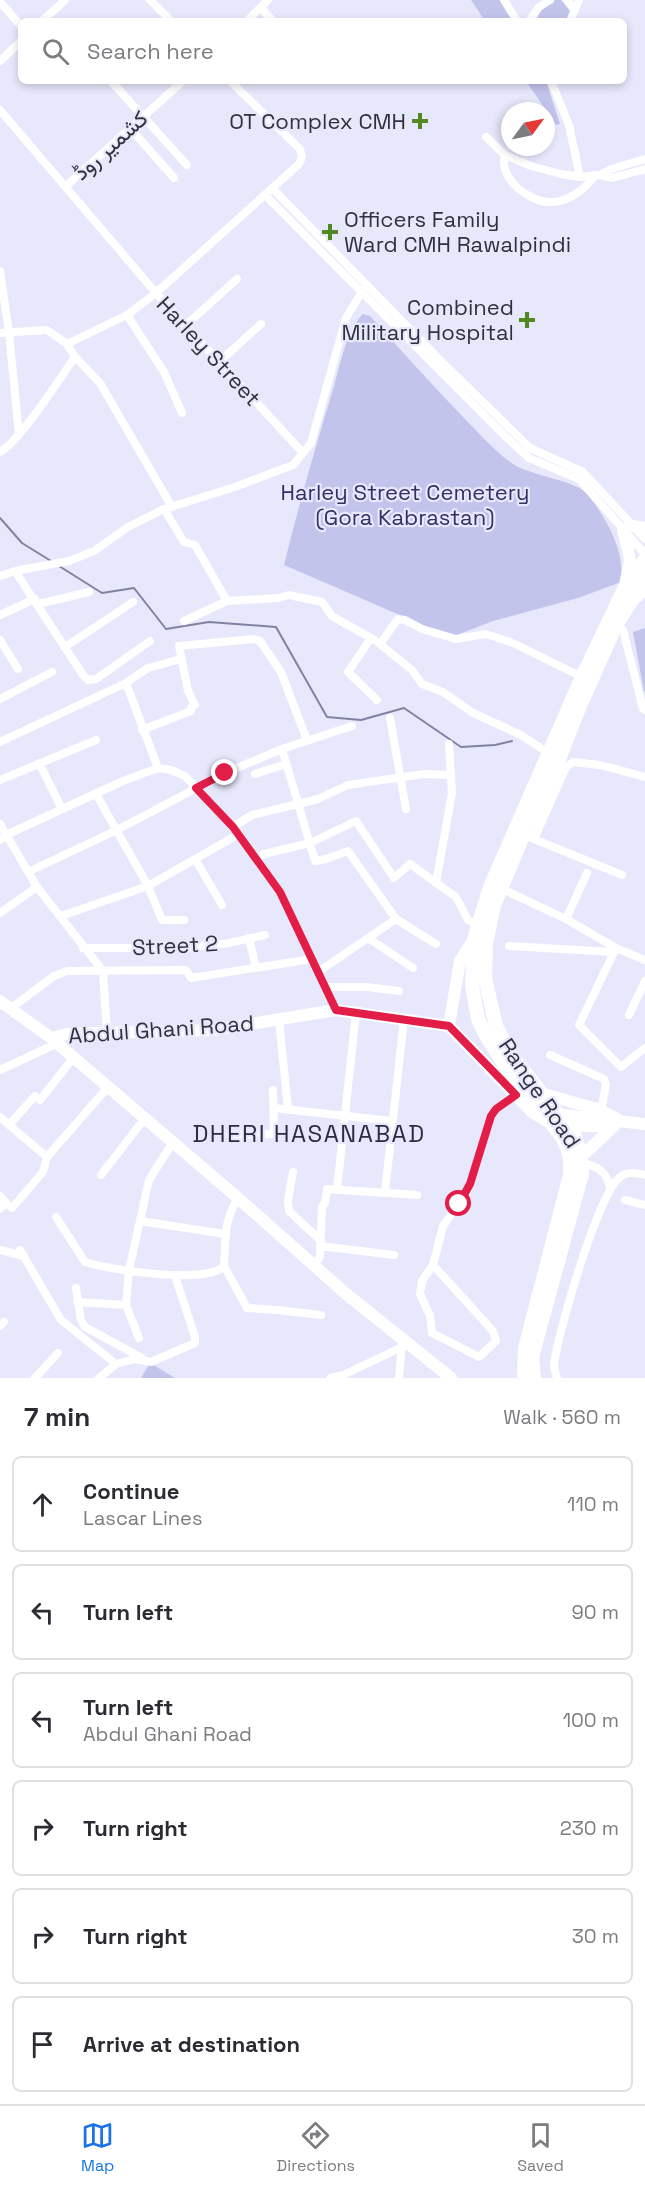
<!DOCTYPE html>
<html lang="en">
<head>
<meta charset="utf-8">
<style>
  body { margin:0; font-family:"Space Grotesk",Vazirmatn,sans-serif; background:#f2f2f3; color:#2b2b33 }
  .compass { position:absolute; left:501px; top:102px; width:54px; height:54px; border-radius:50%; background:#fff; box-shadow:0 3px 9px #0003; rotate:57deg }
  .stop { position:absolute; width:18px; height:18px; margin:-14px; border:4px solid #e11d48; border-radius:50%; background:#fff }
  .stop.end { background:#e11d48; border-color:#fff; box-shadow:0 2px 6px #0008 }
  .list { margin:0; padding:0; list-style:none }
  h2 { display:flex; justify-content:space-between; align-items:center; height:78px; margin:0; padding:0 24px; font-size:26px }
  h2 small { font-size:20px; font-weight:400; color:#7c7c81 }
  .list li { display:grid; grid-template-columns:39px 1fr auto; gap:18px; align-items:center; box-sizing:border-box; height:96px; margin:0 12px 12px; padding:0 12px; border:2px solid #e1e1e2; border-radius:9px }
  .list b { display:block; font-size:22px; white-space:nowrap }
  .list p { margin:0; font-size:20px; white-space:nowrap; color:#7c7c81 }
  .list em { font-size:20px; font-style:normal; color:#7c7c81 }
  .icon { flex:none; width:33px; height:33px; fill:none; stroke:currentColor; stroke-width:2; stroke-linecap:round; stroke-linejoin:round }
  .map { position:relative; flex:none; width:645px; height:1378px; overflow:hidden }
  .search { position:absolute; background:#fff; box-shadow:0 3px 9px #0003; left:18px; right:18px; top:18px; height:66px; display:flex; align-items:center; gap:15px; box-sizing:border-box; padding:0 21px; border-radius:9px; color:#7c7c81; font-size:22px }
  .sheet { height:726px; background:#fff }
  nav { display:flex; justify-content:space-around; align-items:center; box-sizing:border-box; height:84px; border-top:2px solid #e1e1e2; background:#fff; font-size:16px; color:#7c7c81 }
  nav a { display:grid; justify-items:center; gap:3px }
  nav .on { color:#1a73e8 }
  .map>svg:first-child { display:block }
  .green { fill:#c3c4ec }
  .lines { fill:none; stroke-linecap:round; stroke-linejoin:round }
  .stream { stroke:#8182a3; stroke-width:2 }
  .street { stroke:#fff; stroke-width:8 }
  .secondary { stroke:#fff; stroke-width:12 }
  .primary { stroke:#fff; stroke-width:14 }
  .route { stroke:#e11d48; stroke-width:8 }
  .poi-dot { fill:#528821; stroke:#e7e8fc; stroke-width:2 }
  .labels { text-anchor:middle; stroke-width:4.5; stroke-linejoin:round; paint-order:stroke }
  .poi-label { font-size:22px; fill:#30313d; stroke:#e7e8fc; text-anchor:end }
  .street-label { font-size:22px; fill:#30313d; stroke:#e7e8fc }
  .park-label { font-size:22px; fill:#332f65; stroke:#e7e8fc }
  .neighbourhood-label { font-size:24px; letter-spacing:1.5px; fill:#2b2c44; stroke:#e7e8fc }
</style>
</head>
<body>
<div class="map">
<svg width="645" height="1378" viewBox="0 0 645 1378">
  <rect width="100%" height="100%" fill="#e7e8fc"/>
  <g class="green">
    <path d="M 471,0 L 500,0 L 513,21 L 485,21 Z"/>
    <path d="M 554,0 L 561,0 L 570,11 L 570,21 L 536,21 L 541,9 Z"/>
    <path d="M 526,81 L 546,81 L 560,124 L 556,125 Z"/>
    <path d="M 363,314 L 370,316 C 401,350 431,384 463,417 C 479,433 494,451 513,464 C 531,476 576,480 588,495 C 607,519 625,551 621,582 L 578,598 L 493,621 L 454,636 L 439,632 L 284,565 C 299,504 316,445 334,386 C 340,365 347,329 363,314 Z"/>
    <path d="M 645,628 L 645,691 L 644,692 L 633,632 Z"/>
    <path d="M 150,1363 L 175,1378 L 141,1378 Z"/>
  </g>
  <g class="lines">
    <g class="stream">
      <path d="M 0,518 L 22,543 L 51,561"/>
      <path d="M 59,566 L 102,593 L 134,588 L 166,629 L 209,622 L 276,627 L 327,717 L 361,720 L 404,708 L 461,747 L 495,745 L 512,741"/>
    </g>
    <g class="street">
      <path d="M 150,0 L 171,21"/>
      <path d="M 504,0 L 517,21"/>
      <path d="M 567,0 L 575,10"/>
      <path d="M 0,2 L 21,26"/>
      <path d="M 261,8 L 273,21"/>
      <path d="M 42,21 L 65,0"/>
      <path d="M 247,21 L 268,0"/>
      <path d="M 529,21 L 539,7 L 550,0"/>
      <path d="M 570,21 L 579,0"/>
      <path d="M 0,61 L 21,41"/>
      <path d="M 111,81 L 187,165"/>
      <path d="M 551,81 L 569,125 L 580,177"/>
      <path d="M 0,110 L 156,293 L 302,452"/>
      <path d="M 130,128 L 174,178"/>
      <path d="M 486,137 L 505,155 L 531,166 L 561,174 L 580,177 L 600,175 L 612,178 L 645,169"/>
      <path d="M 505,155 C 498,179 530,203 552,202 C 568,202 587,188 595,175"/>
      <path d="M 600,175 L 611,169 L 645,159"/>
      <path d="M 66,186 L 183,81"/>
      <path d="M 272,188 L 442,362 L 530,448 L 583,472 L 645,539"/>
      <path d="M 265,195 L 506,437 L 529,458 L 579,479 L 645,554"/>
      <path d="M 0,271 L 9,333 L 19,434"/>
      <path d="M 127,315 L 164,372 L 182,413"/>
      <path d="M 186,325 L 237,279"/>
      <path d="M 0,333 L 47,330 L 67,344 L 75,357 L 100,383 L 172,507"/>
      <path d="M 67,344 L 127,315 L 156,293 L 299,164 L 302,157 L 300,149 L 230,81"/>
      <path d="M 219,362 L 261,324"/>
      <path d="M 0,452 C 20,441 60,378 75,357"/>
      <path d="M 164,509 L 184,542 L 195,545 L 227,601"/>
      <path d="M 15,571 L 83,675 L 88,680 L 96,679 L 150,641"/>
      <path d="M 0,576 L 15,571 L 69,561 L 94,551 L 128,527 L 164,509 L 235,487 L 293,465 L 311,443 L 346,318 L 363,290"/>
      <path d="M 632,594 L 645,574"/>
      <path d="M 38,604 L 89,592"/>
      <path d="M 0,615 L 35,599"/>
      <path d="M 184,621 L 227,601 L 278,598 L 289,595 L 322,602 L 332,616 L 376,641 L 412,670 L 422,684 L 443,692 L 473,713 L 521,735 L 548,753"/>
      <path d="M 616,625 L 623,630 L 643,709 L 645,710"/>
      <path d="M 371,638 L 348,672 L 377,700"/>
      <path d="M 0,640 L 18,669"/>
      <path d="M 380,644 L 398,619 L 405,620 L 422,629 L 456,639 L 486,634 L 513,643 L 582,677"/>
      <path d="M 65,647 L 133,602"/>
      <path d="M 126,683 L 158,768"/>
      <path d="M 0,699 L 52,672"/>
      <path d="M 390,718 L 406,809"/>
      <path d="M 352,726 L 282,749 L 315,861 L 326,859 L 348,851 L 396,919 L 436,944"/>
      <path d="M 142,730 L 191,711 L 191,707 L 195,705 L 188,691 L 179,646 L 254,639 L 260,641 L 281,672 L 307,740"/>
      <path d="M 0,742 L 126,683 L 148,668 L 181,659"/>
      <path d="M 39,763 L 62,809"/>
      <path d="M 255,774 L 286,764"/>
      <path d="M 0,780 L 96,740"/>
      <path d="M 96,794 L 148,886 L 162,920 L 184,920"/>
      <path d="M 0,824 L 37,887 L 103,971 L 107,1033"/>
      <path d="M 233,827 L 252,815 L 318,799 L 348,785 L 424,774 L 451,775"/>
      <path d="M 529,837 L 622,875"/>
      <path d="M 535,837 L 566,767 L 573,762 L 600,765 L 645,777"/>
      <path d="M 0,840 L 6,835 L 123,781 L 158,768 L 171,770 L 185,776 L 233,827 L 280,892 L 336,1010"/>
      <path d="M 195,859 L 222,905"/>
      <path d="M 256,859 L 264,854 L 310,843 L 356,821 L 394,878 L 410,864 L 456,897 L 468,920 L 478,925"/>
      <path d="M 28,872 L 117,830 L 225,773 L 282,749"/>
      <path d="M 436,883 L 452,793 L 449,744"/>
      <path d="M 500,888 L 566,919 L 616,948 L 645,960"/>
      <path d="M 0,913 L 37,887"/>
      <path d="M 61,916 L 148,886 L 239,834"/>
      <path d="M 566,919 L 587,873"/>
      <path d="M 249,938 L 256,968"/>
      <path d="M 368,938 L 413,968"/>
      <path d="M 509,946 L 613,952"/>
      <path d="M 83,948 L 185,948 L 224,944 L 265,935"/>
      <path d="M 616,948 L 579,1025 L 621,1067 L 645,1048"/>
      <path d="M 318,972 L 396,919"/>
      <path d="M 325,987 L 367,987 L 399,991"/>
      <path d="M 10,1009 L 54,976 L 67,971 L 186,970 L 191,978 L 312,959"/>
      <path d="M 629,1015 L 645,981"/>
      <path d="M 279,1020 L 288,1109"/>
      <path d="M 550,1055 L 604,1079 L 606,1085 L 601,1111"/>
      <path d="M 0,1070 L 58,1043"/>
      <path d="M 274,1108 L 392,1121"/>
      <path d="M 0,1117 L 9,1125"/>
      <path d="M 230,1135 L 274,1134 L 273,1090"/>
      <path d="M 47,1157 L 9,1125 L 35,1096 L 40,1100 L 74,1057"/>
      <path d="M 582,1163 C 597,1166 608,1172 610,1189"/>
      <path d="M 293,1172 L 288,1200 L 289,1211 L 320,1240"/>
      <path d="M 101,1175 L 145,1118"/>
      <path d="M 337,1190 L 356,1012"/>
      <path d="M 385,1192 L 404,1019"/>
      <path d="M 0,1196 L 6,1203 L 0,1209"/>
      <path d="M 625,1200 L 645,1205"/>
      <path d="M 6,1203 L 12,1208 L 43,1172 L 47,1157 L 108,1087"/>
      <path d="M 56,1217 L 85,1262 C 110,1270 207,1285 224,1266 C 226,1239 223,1222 238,1198"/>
      <path d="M 140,1221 L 225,1234"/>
      <path d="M 320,1246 L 394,1255"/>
      <path d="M 0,1250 L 24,1256"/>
      <path d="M 20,1250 L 61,1320 L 116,1364"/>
      <path d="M 314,1265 L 320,1257 L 322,1207 L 325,1203 L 327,1189 L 417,1195"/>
      <path d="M 433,1265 L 493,1331 L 496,1341 L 479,1357 L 432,1333 L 430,1316 L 420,1294 L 422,1281 L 433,1265 L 443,1226 L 466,1194 L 470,1184 L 491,1116 L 496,1109 L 516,1095"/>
      <path d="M 224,1266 L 247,1308 L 277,1310 L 321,1315"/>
      <path d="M 76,1288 L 81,1320 L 85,1327 L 142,1358"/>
      <path d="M 77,1302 L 126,1305"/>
      <path d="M 0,1326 L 4,1322"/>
      <path d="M 139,1338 L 126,1305 L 129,1270 L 149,1180 L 173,1142"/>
      <path d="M 35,1378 L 58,1353"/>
      <path d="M 99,1378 L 116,1364 L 135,1359 L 151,1362 L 195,1343 L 195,1337 L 175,1276"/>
      <path d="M 331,1378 L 343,1375 L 402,1347"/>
      <path d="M 399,1378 L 402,1344"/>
      <path d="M 557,1378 C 556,1374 554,1369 554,1365 C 557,1335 598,1195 619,1178 C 626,1171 636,1173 645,1175"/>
    </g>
    <g class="secondary">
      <path d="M 633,526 L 645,528"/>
      <path d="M 623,529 L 630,560 L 625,585"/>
      <path d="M 0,1001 L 51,1038 L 238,1198 L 345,1293 L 451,1378"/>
      <path d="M 449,1026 L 532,1112 L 547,1121"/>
      <path d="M 449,1026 L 460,961 L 474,939"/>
      <path d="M 51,1038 L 67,1034 L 214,1030 L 336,1010 L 449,1026"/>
      <path d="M 540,1093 L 597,1109 L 616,1118"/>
      <path d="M 554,1114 L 645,1124"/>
      <path d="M 561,1125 L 613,1127"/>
      <path d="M 582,1156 L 614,1126"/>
    </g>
    <g class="primary">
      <path d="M 524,1378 L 525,1348 L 570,1175 C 571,1160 569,1150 562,1137 L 506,1067 L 485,1034 L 478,1019 L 472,985 L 474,939 L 490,887 L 582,677 L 624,589 L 645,559"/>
      <path d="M 534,1378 L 532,1357 L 582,1174 C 582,1159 580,1148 574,1134 L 512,1056 L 496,1026 L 485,978 L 486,943 L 494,905 L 523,836 L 549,784 L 580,706 L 616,625 L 632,600 L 645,588"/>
    </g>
  </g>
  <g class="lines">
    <path class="route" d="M 225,773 L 196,788 L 233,827 L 280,892 L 336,1010 L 449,1026 L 516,1095 L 496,1109 L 491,1116 L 470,1184 L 459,1204"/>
  </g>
  <g class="poi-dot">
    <path d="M417 112h6v6h6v6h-6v6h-6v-6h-6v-6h6z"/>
    <path d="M327 223h6v6h6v6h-6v6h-6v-6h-6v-6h6z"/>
    <path d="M524 311h6v6h6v6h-6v6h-6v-6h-6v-6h6z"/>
  </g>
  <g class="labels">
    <g class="poi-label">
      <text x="406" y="129">OT Complex CMH</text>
      <text x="344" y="227" text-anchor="start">Officers Family<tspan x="344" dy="25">Ward CMH Rawalpindi</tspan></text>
      <text x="514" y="315">Combined<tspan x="514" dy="25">Military Hospital</tspan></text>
    </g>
    <g class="street-label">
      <text transform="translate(110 145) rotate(-42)" y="8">کشمیر روڈ</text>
      <text transform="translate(209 351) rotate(47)" y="8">Harley Street</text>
      <text transform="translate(175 945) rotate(-3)" y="8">Street 2</text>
      <text transform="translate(161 1029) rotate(-4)" y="8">Abdul Ghani Road</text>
      <text transform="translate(540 1093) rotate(56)" y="8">Range Road</text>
    </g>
    <g class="park-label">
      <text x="405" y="500">Harley Street Cemetery<tspan x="405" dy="25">(Gora Kabrastan)</tspan></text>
    </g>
    <g class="neighbourhood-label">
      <text x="309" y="1142">DHERI HASANABAD</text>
    </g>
  </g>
</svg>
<svg class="compass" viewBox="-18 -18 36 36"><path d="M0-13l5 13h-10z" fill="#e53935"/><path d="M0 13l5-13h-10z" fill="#7c7c81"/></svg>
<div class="stop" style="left:459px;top:1204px"></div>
<div class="stop end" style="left:225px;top:773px"></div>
<div class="search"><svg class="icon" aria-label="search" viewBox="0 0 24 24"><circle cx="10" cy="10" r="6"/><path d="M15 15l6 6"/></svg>Search here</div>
</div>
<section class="sheet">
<h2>7 min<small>Walk · 560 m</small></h2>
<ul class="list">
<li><svg class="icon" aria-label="ahead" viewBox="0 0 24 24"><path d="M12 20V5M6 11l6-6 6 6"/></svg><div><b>Continue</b><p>Lascar Lines</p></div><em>110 m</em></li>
<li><svg class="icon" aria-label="left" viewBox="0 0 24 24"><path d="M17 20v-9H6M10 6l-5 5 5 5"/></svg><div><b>Turn left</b></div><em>90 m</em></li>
<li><svg class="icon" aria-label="left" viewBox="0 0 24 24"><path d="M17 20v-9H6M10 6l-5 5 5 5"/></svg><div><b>Turn left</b><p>Abdul Ghani Road</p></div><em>100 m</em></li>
<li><svg class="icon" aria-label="right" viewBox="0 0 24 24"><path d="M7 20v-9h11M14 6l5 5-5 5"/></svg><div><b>Turn right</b></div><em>230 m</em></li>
<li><svg class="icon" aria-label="right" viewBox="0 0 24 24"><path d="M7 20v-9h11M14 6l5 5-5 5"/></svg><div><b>Turn right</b></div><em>30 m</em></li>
<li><svg class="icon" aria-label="arrive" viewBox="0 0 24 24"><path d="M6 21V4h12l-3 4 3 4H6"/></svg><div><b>Arrive at destination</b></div></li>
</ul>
</section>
<nav>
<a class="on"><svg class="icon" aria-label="map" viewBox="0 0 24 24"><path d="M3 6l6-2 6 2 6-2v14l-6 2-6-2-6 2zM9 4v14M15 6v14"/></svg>Map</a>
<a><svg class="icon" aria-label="directions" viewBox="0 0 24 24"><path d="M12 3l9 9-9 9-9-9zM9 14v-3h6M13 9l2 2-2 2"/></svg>Directions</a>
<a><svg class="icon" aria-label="saved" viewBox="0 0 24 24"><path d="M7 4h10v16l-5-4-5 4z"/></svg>Saved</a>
</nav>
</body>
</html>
